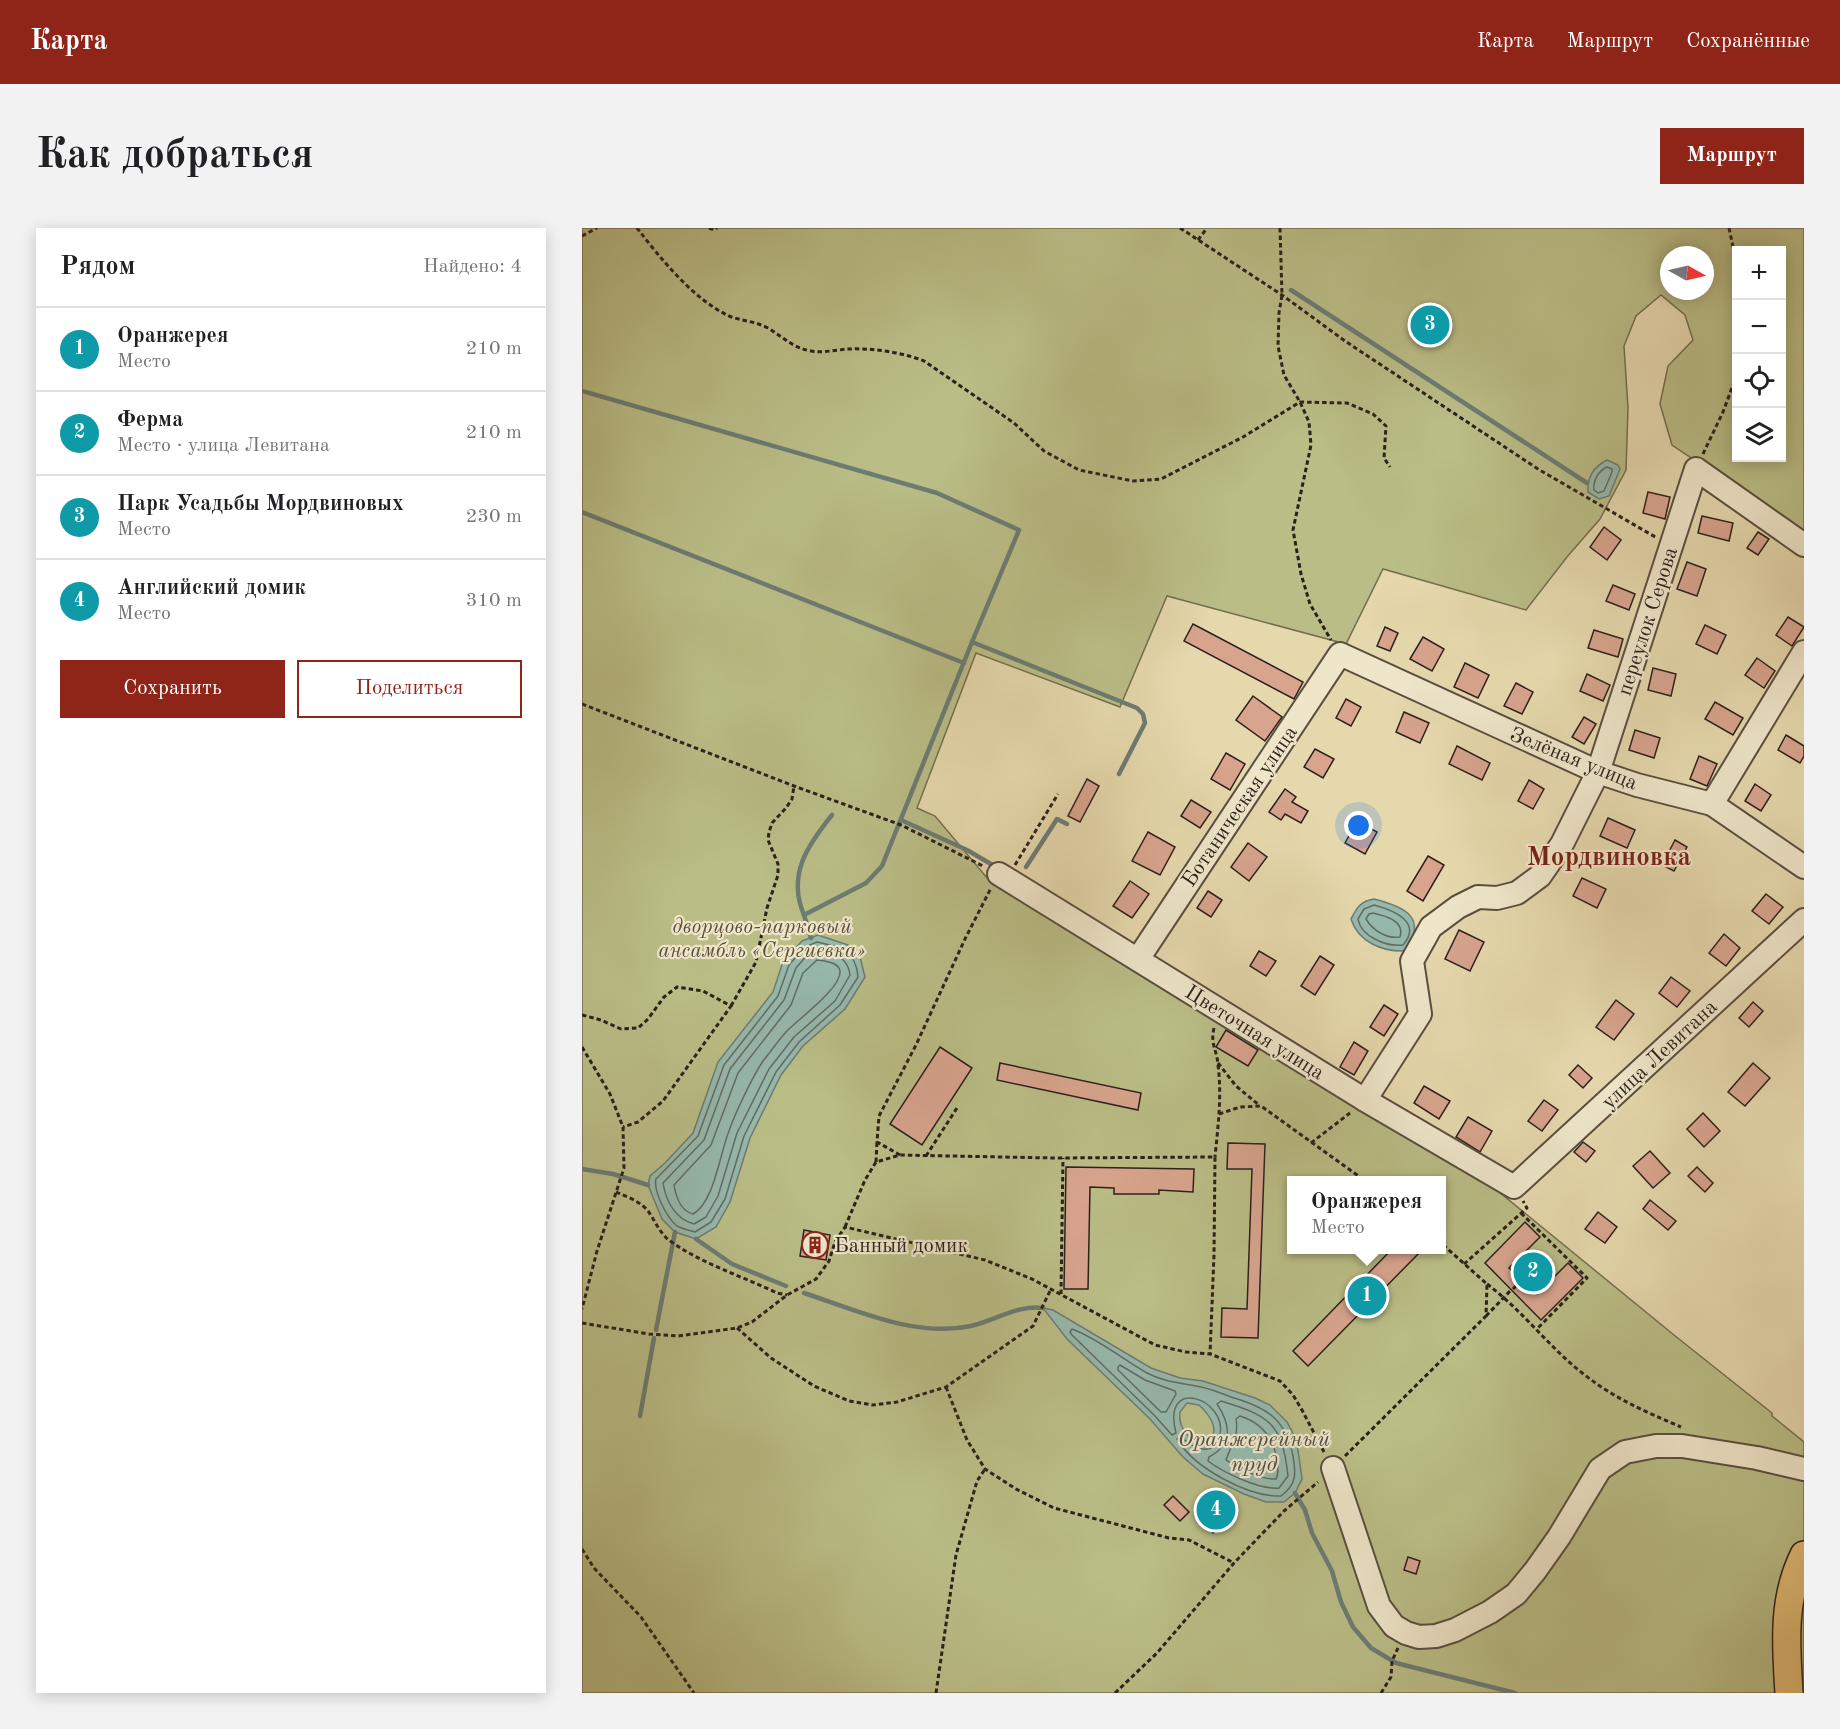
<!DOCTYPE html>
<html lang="ru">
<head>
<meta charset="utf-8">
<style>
  body { margin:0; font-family:"Old Standard TT",serif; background:#f2f2f2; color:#202124 }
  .controls { position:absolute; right:18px; top:18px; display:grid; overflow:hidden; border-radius:0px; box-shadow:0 3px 15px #0003 }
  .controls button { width:54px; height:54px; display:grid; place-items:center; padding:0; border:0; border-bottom:2px solid #e0e0e0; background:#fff; color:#202124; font:30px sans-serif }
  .compass { position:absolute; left:1078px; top:18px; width:54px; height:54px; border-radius:50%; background:#fff; box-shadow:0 3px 15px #0003; rotate:98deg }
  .you { position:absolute; left:777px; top:598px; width:21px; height:21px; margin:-15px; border:4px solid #fff; border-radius:50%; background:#1a73e8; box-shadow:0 0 0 9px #1a73e833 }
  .badge { display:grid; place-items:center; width:39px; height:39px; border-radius:50%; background:#8f2418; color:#fff; font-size:20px; font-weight:700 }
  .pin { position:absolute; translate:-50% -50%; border:3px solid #fff; box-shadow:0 2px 6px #0006 }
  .popup { position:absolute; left:705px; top:948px; width:159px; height:78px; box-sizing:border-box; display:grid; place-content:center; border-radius:0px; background:#fff; filter:drop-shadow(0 2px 4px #0005); font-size:20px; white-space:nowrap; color:#757577 }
  .popup b { font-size:22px; color:#202124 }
  .popup::after { content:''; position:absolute; left:50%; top:100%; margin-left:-12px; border:12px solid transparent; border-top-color:#fff }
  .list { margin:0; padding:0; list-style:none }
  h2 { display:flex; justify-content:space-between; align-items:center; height:78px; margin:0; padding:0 24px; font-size:26px }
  h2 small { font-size:20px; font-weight:400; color:#757577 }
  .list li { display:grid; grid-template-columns:39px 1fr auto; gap:18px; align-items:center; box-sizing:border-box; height:84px; padding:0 24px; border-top:2px solid #e0e0e0 }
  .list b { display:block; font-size:22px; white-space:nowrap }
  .list p { margin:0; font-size:20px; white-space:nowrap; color:#757577 }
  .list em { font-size:20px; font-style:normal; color:#757577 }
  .actions { display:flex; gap:12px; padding:18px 24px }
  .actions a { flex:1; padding:14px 0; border:2px solid #8f2418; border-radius:0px; text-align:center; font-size:21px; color:#8f2418 }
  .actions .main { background:#8f2418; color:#fff }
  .icon { flex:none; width:33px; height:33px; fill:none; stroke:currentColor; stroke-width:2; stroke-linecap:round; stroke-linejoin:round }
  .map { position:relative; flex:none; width:1222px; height:1465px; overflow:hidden; border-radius:0px }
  header { display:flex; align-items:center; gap:36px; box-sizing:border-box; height:84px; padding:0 30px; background:#8f2418; color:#fff }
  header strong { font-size:28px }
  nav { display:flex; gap:33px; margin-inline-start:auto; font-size:21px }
  .intro { display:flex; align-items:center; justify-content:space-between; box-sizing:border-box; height:144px; padding:0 36px }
  h1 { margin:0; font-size:42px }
  .button { padding:15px 27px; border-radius:0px; background:#8f2418; color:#fff; font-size:21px; font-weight:700 }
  main { display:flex; gap:36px; padding:0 36px }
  aside { flex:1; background:#fff; border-radius:0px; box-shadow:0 3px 15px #0003 }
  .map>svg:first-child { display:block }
  .green { fill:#babd86; stroke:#736e50; stroke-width:1.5; fill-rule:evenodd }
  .water { fill:#96b9ad; stroke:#6c7c73; stroke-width:1.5; fill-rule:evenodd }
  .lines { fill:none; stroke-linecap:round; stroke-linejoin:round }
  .shore { stroke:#616c64; stroke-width:1.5 }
  .stream { stroke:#6c7c73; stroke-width:4.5 }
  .building { fill:#d8a48e; stroke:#2c201b; stroke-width:1.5 }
  .minor-casing { stroke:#5a4e40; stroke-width:26 }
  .major-casing { stroke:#2c201b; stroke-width:30 }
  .path { stroke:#2c201b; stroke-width:3; stroke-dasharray:4.5 3; stroke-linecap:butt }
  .minor { stroke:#efe6ca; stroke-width:22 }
  .major { stroke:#e3bc76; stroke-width:27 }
  .labels { text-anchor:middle; stroke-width:4.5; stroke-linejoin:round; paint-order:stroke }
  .street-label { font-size:21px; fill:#2c201b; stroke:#efe6ca }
  .park-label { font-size:21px; font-style:italic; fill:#574f3b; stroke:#efe6ca }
  .poi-label { font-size:21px; fill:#2c201b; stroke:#efe6ca; text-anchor:start }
  .water-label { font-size:22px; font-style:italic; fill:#4c4e47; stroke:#efe6ca }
  .district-label { font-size:27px; font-weight:bold; fill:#7a1f14; stroke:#efe6ca }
</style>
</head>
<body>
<header>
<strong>Карта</strong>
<nav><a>Карта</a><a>Маршрут</a><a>Сохранённые</a></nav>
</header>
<div class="intro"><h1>Как добраться</h1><a class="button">Маршрут</a></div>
<main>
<aside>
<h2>Рядом<small>Найдено: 4</small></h2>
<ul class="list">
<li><span class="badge" style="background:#0f9aa8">1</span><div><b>Оранжерея</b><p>Место</p></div><em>210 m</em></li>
<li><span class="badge" style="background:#0f9aa8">2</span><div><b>Ферма</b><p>Место · улица Левитана</p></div><em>210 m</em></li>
<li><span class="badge" style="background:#0f9aa8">3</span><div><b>Парк Усадьбы Мордвиновых</b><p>Место</p></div><em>230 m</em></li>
<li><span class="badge" style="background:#0f9aa8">4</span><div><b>Английский домик</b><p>Место</p></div><em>310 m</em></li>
</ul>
<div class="actions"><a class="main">Сохранить</a><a>Поделиться</a></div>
</aside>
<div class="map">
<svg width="1222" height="1465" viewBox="0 0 1222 1465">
  <rect width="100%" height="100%" fill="#e6d8ad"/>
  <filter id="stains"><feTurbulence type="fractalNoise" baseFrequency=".00333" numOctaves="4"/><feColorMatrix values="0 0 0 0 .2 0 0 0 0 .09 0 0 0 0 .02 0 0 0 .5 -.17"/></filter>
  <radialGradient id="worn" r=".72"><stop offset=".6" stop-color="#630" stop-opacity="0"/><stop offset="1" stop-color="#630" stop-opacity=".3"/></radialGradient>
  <path class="green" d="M 0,0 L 1222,0 L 1222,306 L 1090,217 L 1078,176 L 1086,138 L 1111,112 L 1103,87 L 1079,67 L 1054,88 L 1042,118 L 1046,180 L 1044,242 L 1018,291 L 985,329 L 944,382 L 801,341 L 764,416 L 585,368 L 538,479 L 394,425 L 335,580 L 353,588 L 411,657 L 414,654 L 884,937 L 1092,1107 L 1190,1185 L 1190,1188 L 1222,1214 L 1222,1465 L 0,1465 ZM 1154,22 L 1200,22 L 1200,230 L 1154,230 ZM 1087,27 L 1123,27 L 1123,63 L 1087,63 ZM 710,952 L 860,952 L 860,1022 L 710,1022 Z"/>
  <g class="water">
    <path d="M 1025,232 L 1036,237 L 1038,241 L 1027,268 L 1017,271 L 1006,264 C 1005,249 1011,239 1025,232 Z"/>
    <path d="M 792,671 C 824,679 846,690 823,723 C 801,724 776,714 769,691 C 775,679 779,673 792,671 Z"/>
    <path d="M 236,707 L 266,717 L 278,729 L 283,749 L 263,781 L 221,818 L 199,847 L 168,910 L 148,974 L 134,999 L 114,1011 L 93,1004 L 80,991 L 66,957 L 68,948 L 83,935 L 111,905 L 136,834 L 191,764 L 201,734 L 220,713 Z"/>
    <path d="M 461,1080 L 471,1082 L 569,1140 L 598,1150 L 621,1153 L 673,1170 L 688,1177 L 705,1194 L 714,1211 L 717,1229 L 720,1251 L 713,1265 L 702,1274 L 684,1274 L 662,1266 L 621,1246 L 601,1229 L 568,1191 L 485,1111 ZM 605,1175 L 617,1177 C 628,1187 641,1205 623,1216 C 607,1215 596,1199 598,1184 Z"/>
  </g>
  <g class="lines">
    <g class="shore">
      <path d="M 1025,239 L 1030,241 L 1030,244 L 1022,263 L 1016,265 L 1012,262 C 1011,253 1016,243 1025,239 Z"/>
      <path d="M 792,677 C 811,682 841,694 821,717 C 805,719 779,709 776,691 L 782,681 Z"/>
      <path d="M 791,685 C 804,688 823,693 818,709 C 805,711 791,703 784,691 L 787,686 Z"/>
      <path d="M 235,714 C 258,719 274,722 276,749 L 258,777 L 217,814 L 194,844 L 162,908 L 143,971 L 129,994 L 113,1004 C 107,1002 100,1001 95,998 C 85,990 71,963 74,951 L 116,908 L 142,837 L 196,768 L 207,737 L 223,719 Z"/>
      <path d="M 235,722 C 252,726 266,728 268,747 L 253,773 L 212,809 L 187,841 L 155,905 L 136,968 L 124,989 L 112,996 C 93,991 84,973 81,955 L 122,912 L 148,841 L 202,772 L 214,740 L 227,725 Z"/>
      <path d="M 235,732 C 242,733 257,734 258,743 C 260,760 216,791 204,804 C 196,813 189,823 181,833 C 171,848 153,885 147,903 C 138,925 132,975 111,986 C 99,983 94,969 92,957 L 129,917 L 156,845 L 209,777 L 221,745 Z"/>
      <path d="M 490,1101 C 515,1110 542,1132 565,1145 C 582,1154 601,1155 619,1159 C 629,1161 639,1165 649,1169 C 683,1179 704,1190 711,1228 C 714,1246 715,1256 699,1268 C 666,1269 612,1240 595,1211 L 599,1209 C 611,1220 632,1231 638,1206 C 645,1171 579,1147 594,1205 L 590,1207 L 572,1187 L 490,1107 L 488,1104 Z"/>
      <path d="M 538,1137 L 563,1152 L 593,1163 L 594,1166 L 584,1184 L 579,1184 L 536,1142 L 536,1139 Z"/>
      <path d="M 639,1173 C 688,1188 700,1195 706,1248 L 697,1260 C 678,1262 642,1245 626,1233 L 627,1229 C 651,1216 649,1197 635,1176 Z"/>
      <path d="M 658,1188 C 680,1195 692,1210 695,1233 C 696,1240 697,1246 694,1251 C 679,1252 656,1240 644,1232 C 649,1216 657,1210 654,1191 Z"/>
    </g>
    <g class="stream">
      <path d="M 709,62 L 1005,255"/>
      <path d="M 0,163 L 355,265 L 437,302 L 390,414"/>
      <path d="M 0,284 L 382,435"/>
      <path d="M 319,592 L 385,622 L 414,639"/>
      <path d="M 444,639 L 475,591 L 485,596"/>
      <path d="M 222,687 C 205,647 225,618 250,587"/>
      <path d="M 229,710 L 222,687 L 284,655 L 300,638 L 390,414 L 555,480 L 561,486 L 563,495 L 537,546"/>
      <path d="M 0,941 L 31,946 L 66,957"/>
      <path d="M 114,1011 L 150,1036 L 204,1058"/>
      <path d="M 222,1065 C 274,1082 333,1110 389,1098 C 412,1093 437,1076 461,1080"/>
      <path d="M 74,1102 L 93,1004"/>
      <path d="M 58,1188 L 72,1110"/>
      <path d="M 713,1265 L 723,1282 L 730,1305 L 750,1343 L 759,1374 L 771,1399 L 789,1420 L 814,1435 L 933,1465"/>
    </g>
  </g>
  <g class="building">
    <path d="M 1066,264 L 1088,269 L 1083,291 L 1061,285 Z"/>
    <path d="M 1120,288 L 1151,295 L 1147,313 L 1116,305 Z"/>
    <path d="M 1022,299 L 1039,312 L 1025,332 L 1008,319 Z"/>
    <path d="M 1176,304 L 1187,311 L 1176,327 L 1165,320 Z"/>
    <path d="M 1105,334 L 1124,341 L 1115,368 L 1095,361 Z"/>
    <path d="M 1031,357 L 1053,366 L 1047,382 L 1024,373 Z"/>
    <path d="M 1206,389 L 1222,399 L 1210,418 L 1194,407 Z"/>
    <path d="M 611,396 L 721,454 L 712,471 L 602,413 Z"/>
    <path d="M 1123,397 L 1144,407 L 1135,426 L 1114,416 Z"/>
    <path d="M 803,399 L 816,405 L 808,423 L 795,418 Z"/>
    <path d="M 1012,402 L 1041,411 L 1036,429 L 1006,420 Z"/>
    <path d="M 841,409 L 862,421 L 850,443 L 828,431 Z"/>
    <path d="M 1175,430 L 1193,443 L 1182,460 L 1163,447 Z"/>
    <path d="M 883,435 L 907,447 L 896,470 L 872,459 Z"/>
    <path d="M 1071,440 L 1094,446 L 1089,468 L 1066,462 Z"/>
    <path d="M 1005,446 L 1028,457 L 1021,473 L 998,463 Z"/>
    <path d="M 934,455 L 951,464 L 940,486 L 922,478 Z"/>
    <path d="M 671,468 L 700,489 L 683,513 L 654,492 Z"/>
    <path d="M 764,471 L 779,479 L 769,498 L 754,490 Z"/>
    <path d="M 1133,474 L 1161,490 L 1151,507 L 1123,491 Z"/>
    <path d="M 822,484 L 847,495 L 838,515 L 814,504 Z"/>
    <path d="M 1002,489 L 1014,496 L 1002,516 L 990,509 Z"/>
    <path d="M 1053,502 L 1078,510 L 1072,530 L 1047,522 Z"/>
    <path d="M 1204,507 L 1222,518 L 1222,528 L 1218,535 L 1196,522 Z"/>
    <path d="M 875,518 L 908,535 L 900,552 L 867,536 Z"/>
    <path d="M 733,521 L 752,531 L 741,550 L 722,539 Z"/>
    <path d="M 644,525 L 663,536 L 648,562 L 629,551 Z"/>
    <path d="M 1117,528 L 1135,536 L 1125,558 L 1108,551 Z"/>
    <path d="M 505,551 L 517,558 L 498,594 L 486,588 Z"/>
    <path d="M 947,552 L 962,561 L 951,581 L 936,573 Z"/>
    <path d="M 1173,556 L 1189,567 L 1179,583 L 1163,573 Z"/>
    <path d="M 703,561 L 714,569 L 710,574 L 726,583 L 719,595 L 703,586 L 699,592 L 687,584 Z"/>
    <path d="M 609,572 L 629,584 L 618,600 L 599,588 Z"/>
    <path d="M 1026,590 L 1053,602 L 1045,620 L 1018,608 Z"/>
    <path d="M 775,593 L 795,604 L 783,626 L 763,615 Z"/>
    <path d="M 566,604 L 593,619 L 578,647 L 550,633 Z"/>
    <path d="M 1093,612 L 1105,619 L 1092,643 L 1080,637 Z"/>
    <path d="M 666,615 L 685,629 L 667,653 L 649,639 Z"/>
    <path d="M 846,628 L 862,637 L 841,673 L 825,663 Z"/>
    <path d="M 1000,650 L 1024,661 L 1015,680 L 991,668 Z"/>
    <path d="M 548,653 L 567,666 L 550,690 L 531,678 Z"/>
    <path d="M 626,663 L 640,672 L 629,689 L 615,680 Z"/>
    <path d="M 1184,666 L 1201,679 L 1187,696 L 1170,683 Z"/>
    <path d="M 877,702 L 902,714 L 888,743 L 863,731 Z"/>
    <path d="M 1142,706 L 1158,720 L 1144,738 L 1127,725 Z"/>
    <path d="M 677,723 L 694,733 L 684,748 L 668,738 Z"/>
    <path d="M 738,728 L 752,737 L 733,767 L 719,758 Z"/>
    <path d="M 1089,749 L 1108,763 L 1095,779 L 1077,765 Z"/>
    <path d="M 1034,772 L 1052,786 L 1032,812 L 1014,799 Z"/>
    <path d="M 1171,774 L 1181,783 L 1167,799 L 1157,790 Z"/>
    <path d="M 802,777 L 816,786 L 802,808 L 788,799 Z"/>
    <path d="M 644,802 L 676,822 L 666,838 L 634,819 Z"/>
    <path d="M 772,814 L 786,823 L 772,847 L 758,839 Z"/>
    <path d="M 358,819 L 390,840 L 340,917 L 308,896 Z"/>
    <path d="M 418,835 L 559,865 L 556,882 L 415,852 Z"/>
    <path d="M 1171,835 L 1188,850 L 1163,878 L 1146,864 Z"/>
    <path d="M 996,837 L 1010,850 L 1001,860 L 987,847 Z"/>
    <path d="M 842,858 L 868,873 L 857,891 L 832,875 Z"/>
    <path d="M 962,872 L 976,882 L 960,903 L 946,893 Z"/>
    <path d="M 1121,885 L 1138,903 L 1122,919 L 1105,901 Z"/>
    <path d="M 886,889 L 910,903 L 898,924 L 874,909 Z"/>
    <path d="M 1001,914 L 1013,923 L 1004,934 L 992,924 Z"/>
    <path d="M 646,915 L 683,916 L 676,1110 L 639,1109 L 640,1080 L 665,1081 L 670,941 L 645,941 Z"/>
    <path d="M 1068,923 L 1088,945 L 1071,960 L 1051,938 Z"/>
    <path d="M 484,939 L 612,941 L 611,964 L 577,962 L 577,966 L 532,966 L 532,960 L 508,959 L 506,1061 L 482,1061 Z"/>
    <path d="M 1115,939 L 1131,955 L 1123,964 L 1106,948 Z"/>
    <path d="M 1068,972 L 1094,993 L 1086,1002 L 1061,981 Z"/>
    <path d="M 1016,984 L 1035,999 L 1023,1015 L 1003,1001 Z"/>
    <path d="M 943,994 L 958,1009 L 927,1040 L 945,1057 L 955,1066 L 986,1035 L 1001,1050 L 959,1092 L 903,1035 Z"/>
    <path d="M 222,1002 L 248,1007 L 244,1032 L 218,1028 Z"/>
    <path d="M 809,1022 L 840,1022 L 726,1138 L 711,1123 Z"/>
    <path d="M 637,1265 L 654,1283 L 631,1305 L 613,1287 Z"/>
    <path d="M 591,1268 L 607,1284 L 598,1293 L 582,1277 Z"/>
    <path d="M 826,1329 L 838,1333 L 834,1346 L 822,1342 Z"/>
  </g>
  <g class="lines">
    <defs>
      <g id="minor">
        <path d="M 1130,576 L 1222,424"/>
        <path d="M 417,646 L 783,872 L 932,959 L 1222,692"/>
        <path d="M 556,731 L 758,426 L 1016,544 L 1055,557 L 1130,576 L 1222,639"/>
        <path d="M 783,872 L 838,786 L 830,733 L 849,699 L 876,679 L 896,669 L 915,670 L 935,665 L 958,648 L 980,616 L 1016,544 L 1114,241 L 1222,317"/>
        <path d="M 751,1240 L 797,1378 L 812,1398 L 824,1405 L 837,1409 L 854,1408 L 873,1402 L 908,1384 L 934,1366 L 953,1343 L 977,1309 L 1018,1241 L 1043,1224 L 1074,1218 L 1100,1218 L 1175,1230 L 1222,1241"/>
      </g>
      <path id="major" d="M 1207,1465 C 1204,1417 1200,1371 1222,1327"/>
    </defs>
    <use href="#minor" class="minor-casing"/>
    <use href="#major" class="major-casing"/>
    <g class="path">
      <path d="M 55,0 C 79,31 111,71 147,88 C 159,93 173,93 186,100 C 201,109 211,120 229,123 C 241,125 254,122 266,121 C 291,120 319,124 342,133 L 432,195 L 462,223 L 497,242 L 551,253 L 579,251 L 661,209 L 718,174 L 765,175 L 791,186 L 804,198 L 802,230 L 808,239"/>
      <path d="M 127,0 L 132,2 L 135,0"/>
      <path d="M 598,0 L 700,67 L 763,113 L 956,241 L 1075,310"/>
      <path d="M 698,0 L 700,67 L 697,85 L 696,118 L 702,147 L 718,174 L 727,194 L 729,217 L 711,302 L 719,346 L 728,376 L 749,412"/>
      <path d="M 1147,0 L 1154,33"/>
      <path d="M 0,8 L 15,0"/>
      <path d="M 616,12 L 625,0"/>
      <path d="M 1121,226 L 1141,184 L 1154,149"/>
      <path d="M 0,476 L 212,558 L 319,597 L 401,638"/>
      <path d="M 433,637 L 476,566"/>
      <path d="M 149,778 L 174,734 L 185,680 L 196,647 L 196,636 L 186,612 L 187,604 L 190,595 L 204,580 L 210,571 L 212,558"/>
      <path d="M 0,787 L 19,792 L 39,801 L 56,800 L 66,791 L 82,769 L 95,759 L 121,763 L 149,778 L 81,873 L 56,894 L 41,899"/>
      <path d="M 632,800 C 628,816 635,822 636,837 C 640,868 636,898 633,929"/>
      <path d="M 0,819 L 28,866 L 41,899 L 42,940 L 15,1023 L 0,1081"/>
      <path d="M 636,835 L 654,858 L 677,877"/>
      <path d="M 637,886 L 658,879 L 679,878 L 782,952"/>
      <path d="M 729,915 L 768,885"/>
      <path d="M 318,927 L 295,914 L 297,888 L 334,817 L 383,711 L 409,660"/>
      <path d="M 344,928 L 375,880"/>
      <path d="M 294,934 L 295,914"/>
      <path d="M 34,964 C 45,969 58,973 66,983 C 74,994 78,1007 91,1015 C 123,1037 160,1048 195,1065 L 205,1067"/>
      <path d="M 939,985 L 1005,1050 L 955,1101"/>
      <path d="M 263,999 L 283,952 L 294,934 L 318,927 L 472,930 L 633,929 L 632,1027 L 628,1126"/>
      <path d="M 937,1030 L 943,1036 L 944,1041 L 941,1045 L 953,1059 L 958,1057 L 961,1060"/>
      <path d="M 882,1036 L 945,980 L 941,973"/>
      <path d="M 905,1056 C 940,1082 965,1117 999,1144 C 1031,1170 1062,1183 1099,1199"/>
      <path d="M 931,1061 L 943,1049"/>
      <path d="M 479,1066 L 481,930"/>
      <path d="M 904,1088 L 929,1062"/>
      <path d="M 0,1095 L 67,1106 L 96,1108 L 155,1100 L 170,1094 L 205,1067 L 234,1051 L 247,1033 L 253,1014 L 263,999 L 403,1032 L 450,1051 L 573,1117 L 604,1124 L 628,1126 L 698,1153 L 711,1167 L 720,1182 L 742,1224"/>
      <path d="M 155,1100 L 189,1130 L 232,1158 L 267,1173 L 291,1177 L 315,1174 L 364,1159 L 451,1098 L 469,1061"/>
      <path d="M 364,1159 L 385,1212 L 403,1241 L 434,1261 L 472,1280 L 587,1310 L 607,1312 L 652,1335"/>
      <path d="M 763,1228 L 904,1088 L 905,1056 L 860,1016"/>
      <path d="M 0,1321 L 12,1340 L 59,1389 L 112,1465"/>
      <path d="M 354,1465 L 374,1327 L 395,1253 L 403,1241"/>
      <path d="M 533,1465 L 575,1425 L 652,1335 L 702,1283 L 736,1254"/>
      <path d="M 799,1465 L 809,1449 L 810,1433 L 816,1420"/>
    </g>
    <use href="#minor" class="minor"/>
    <use href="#major" class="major"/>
  </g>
  <defs>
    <symbol id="building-ring" viewBox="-11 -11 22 22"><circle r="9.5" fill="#efe6ca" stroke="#8f2418" stroke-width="1.5"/><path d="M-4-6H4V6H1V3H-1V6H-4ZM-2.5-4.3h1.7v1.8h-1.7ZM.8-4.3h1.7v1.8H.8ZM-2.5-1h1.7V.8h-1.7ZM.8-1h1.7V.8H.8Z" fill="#8f2418"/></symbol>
  </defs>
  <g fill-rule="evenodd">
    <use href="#building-ring" x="218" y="1002" width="30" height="30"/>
  </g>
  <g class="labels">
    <g class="street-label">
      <text transform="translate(1065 393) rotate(-72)" y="7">переулок Серова</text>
      <text transform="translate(992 530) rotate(22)" y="7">Зелёная улица</text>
      <text transform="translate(657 578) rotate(-56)" y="7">Ботаническая улица</text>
      <text transform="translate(673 804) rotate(32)" y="7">Цветочная улица</text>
      <text transform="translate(1077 826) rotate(-43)" y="7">улица Левитана</text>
    </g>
    <g class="park-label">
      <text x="180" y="705">дворцово-парковый<tspan x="180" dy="24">ансамбль «Сергиевка»</tspan></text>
    </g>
    <g class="poi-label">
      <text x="252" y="1024">Банный домик</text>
    </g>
    <g class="water-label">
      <text x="672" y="1218">Оранжерейный<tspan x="672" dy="25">пруд</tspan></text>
    </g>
    <g class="district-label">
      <text x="1027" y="637">Мордвиновка</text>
    </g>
  </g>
  <rect width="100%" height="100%" filter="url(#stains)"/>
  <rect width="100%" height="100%" fill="url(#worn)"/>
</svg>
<div class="controls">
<button>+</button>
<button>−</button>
<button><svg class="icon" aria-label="locate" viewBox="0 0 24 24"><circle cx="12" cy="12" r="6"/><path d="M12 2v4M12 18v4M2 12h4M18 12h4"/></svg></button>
<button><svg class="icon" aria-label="layers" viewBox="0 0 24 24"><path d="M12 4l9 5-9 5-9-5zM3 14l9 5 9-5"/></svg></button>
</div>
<svg class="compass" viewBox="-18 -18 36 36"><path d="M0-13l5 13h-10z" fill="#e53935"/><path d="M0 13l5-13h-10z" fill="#757577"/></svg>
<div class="you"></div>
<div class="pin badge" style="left:785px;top:1068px;background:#0f9aa8">1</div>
<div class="popup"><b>Оранжерея</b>Место</div>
<div class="pin badge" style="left:951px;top:1044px;background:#0f9aa8">2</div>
<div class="pin badge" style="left:848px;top:97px;background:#0f9aa8">3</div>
<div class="pin badge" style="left:634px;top:1282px;background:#0f9aa8">4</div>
</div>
</main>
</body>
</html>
